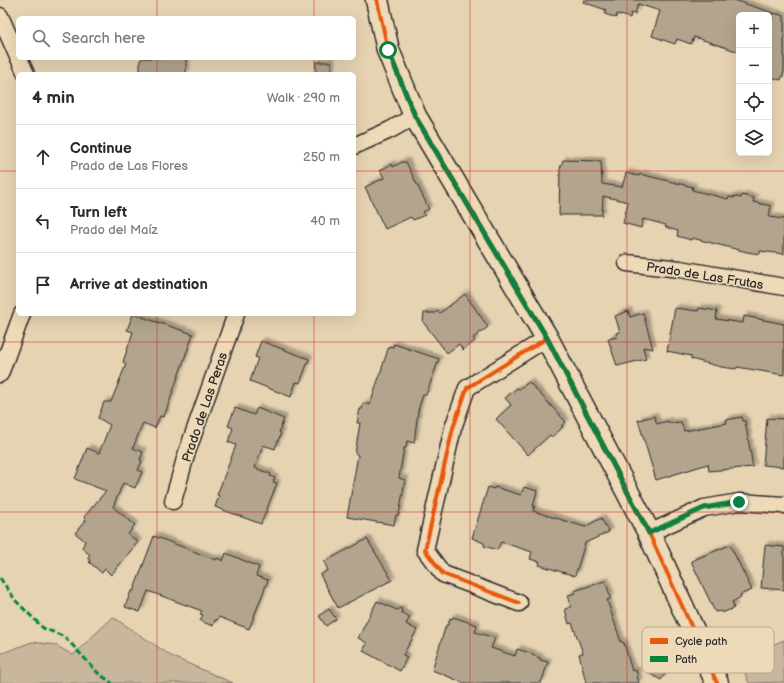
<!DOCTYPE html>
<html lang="en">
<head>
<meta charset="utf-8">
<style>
  body { margin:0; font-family:"Balsamiq Sans",sans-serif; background:#f2f2f3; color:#2b2b33 }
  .controls { position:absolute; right:12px; top:12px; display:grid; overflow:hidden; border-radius:6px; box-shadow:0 4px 16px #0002 }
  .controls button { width:36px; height:36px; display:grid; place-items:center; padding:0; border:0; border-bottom:1px solid #e1e1e2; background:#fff; color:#2b2b33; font:20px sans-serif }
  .stop { position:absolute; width:12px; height:12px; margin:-9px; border:3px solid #0b8043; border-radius:50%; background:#fff }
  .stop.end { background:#0b8043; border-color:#fff; box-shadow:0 1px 4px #0008 }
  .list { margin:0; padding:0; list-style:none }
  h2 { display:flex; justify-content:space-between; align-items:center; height:52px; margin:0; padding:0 16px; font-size:17px }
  h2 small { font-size:13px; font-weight:400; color:#7c7c81 }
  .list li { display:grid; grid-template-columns:26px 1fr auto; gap:12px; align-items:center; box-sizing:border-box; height:64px; padding:0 16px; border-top:1px solid #e1e1e2 }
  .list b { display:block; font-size:15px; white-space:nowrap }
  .list p { margin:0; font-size:13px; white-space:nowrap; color:#7c7c81 }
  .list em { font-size:13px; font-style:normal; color:#7c7c81 }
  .icon { flex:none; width:22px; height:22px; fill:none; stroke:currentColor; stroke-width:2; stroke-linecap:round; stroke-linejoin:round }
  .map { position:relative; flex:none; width:784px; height:683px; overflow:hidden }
  .search { position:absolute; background:#fff; box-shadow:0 4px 16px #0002; left:16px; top:16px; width:340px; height:44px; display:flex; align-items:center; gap:10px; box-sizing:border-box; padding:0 14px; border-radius:6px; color:#7c7c81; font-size:15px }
  .panel { position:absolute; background:#fff; box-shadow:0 4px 16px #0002; left:16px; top:72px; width:340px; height:244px; border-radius:6px }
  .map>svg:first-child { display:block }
  .green { fill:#c8b79c; stroke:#7a7164 }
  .building { fill:#b2a48d; stroke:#2b2b2b; filter:url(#shadow) }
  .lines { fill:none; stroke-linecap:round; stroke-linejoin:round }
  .street-casing { stroke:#2b2b2b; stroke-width:19 }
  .secondary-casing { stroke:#2b2b2b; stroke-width:25 }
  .street { stroke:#eedab8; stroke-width:16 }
  .secondary { stroke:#eedab8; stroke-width:22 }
  .quiet { stroke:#00873e; stroke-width:3; stroke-dasharray:6 3; stroke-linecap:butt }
  .cycleway-casing { stroke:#eedab8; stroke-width:6 }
  .cycleway { stroke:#e8590c; stroke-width:4 }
  .route { stroke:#0b8043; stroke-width:5 }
  .grid { fill:none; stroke:#d62828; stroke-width:1; stroke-opacity:0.55 }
  .labels { text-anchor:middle; stroke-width:3; stroke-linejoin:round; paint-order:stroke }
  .street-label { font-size:13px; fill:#2b2b2b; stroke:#eedab8 }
  .key { fill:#eedab8; stroke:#b4a68e; stroke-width:1 }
  .key-label { font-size:11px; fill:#2b2b2b }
</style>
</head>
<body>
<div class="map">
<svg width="784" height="683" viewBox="0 0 784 683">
  <defs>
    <filter id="shadow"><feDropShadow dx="3.5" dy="-3.5" stdDeviation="1" flood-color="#0004"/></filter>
  </defs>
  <rect width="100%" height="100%" fill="#e6d3b2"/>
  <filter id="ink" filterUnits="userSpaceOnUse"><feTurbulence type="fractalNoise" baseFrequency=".025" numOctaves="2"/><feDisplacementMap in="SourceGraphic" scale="8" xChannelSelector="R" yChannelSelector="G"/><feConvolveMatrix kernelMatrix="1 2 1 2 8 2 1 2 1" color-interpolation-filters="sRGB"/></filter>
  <g filter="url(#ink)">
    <g class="green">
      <path d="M 113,617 L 173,657 L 233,683 L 0,683 L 0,654 L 32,642 L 55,645 L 73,655 Z"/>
      <path d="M 784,640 L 784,682 L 749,683 L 739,659 Z"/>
    </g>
    <g class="building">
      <path d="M 584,0 L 734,0 L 773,13 L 773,15 L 739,15 L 739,52 L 694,37 L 691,44 L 677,39 L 675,44 L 652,36 L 660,11 L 638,4 L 635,14 L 631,13 L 630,18 L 617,14 L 616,18 L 605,14 L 606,10 L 583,2 Z"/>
      <path d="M 774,13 L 784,16 L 784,71 L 781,80 L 769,77 L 769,30 Z"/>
      <path d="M 143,58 L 186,58 L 186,74 L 140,74 L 140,60 Z"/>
      <rect x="316" y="62" width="15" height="12"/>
      <path d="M 563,160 L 601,161 L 602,184 L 622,187 L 626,173 L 639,176 L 640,174 L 693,187 L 692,190 L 728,199 L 729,197 L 734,198 L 734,196 L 741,198 L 742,195 L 754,198 L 753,202 L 771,206 L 769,217 L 784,219 L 784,254 L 760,251 L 760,254 L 747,252 L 692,238 L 691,240 L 677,236 L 678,231 L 665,227 L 666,225 L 643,219 L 641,228 L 623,223 L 628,202 L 603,196 L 602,215 L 559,215 L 560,169 Z"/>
      <path d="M 402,162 L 406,162 L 429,209 L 423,212 L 425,215 L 413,220 L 411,217 L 385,229 L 365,187 L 384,178 L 380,170 L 392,164 L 393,167 Z"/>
      <path d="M 465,294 L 488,327 L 473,338 L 475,341 L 463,350 L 459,344 L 447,353 L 423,322 L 424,313 L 435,313 L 438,311 L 440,313 Z"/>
      <path d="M 675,308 L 698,311 L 699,308 L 717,311 L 716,319 L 743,323 L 744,316 L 784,324 L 784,375 L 737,367 L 736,369 L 721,367 L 691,359 L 691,356 L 667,351 Z"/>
      <path d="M 628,311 L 630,317 L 643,313 L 653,349 L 643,347 L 646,359 L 617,366 L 608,339 L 617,337 L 616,333 L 620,332 L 615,316 Z"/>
      <path d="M 133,314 L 193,334 L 164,417 L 160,416 L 155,428 L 143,423 L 133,448 L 143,452 L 140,460 L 142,461 L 138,470 L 142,472 L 135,488 L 123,483 L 113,507 L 135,525 L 128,534 L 138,542 L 111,575 L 105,569 L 102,573 L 89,562 L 90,560 L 87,558 L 90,555 L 82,548 L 85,541 L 75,533 L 86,520 L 84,517 L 106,491 L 75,479 L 87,448 L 99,453 L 110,425 L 98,418 L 104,402 L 111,402 L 126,364 L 123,362 L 133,332 L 127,330 Z"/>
      <path d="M 261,341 L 309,359 L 300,383 L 296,382 L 291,397 L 250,381 L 258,358 L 255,357 Z"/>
      <path d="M 394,344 L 439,359 L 426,395 L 423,394 L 418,411 L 414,443 L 407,441 L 406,448 L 404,448 L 399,478 L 405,480 L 399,515 L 396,515 L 394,525 L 347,517 L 358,455 L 355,453 L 360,423 L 357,423 L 360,409 L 362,409 L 363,403 L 370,405 L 389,346 L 393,347 Z"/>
      <path d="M 529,382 L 566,422 L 561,426 L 563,427 L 552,437 L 550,435 L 528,455 L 496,419 L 511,405 L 505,398 L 517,388 L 519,389 Z"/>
      <path d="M 235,408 L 254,415 L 257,408 L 284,419 L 279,432 L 281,433 L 275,449 L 263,445 L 255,468 L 271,474 L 270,476 L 275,478 L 273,482 L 277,483 L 261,524 L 215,507 L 219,496 L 217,495 L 236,445 L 228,442 L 233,428 L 228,426 Z"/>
      <path d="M 654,416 L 657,424 L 668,421 L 669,423 L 681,422 L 684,431 L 727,423 L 726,420 L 742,417 L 743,421 L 745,421 L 753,467 L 709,471 L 708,464 L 656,480 L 638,420 Z"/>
      <path d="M 767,418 L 784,419 L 784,467 L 763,465 Z"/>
      <path d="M 488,487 L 494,489 L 495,487 L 521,495 L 524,487 L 537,491 L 533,506 L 535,506 L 533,511 L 585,527 L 601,518 L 609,532 L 585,543 L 575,576 L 539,565 L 540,562 L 530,559 L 532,552 L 501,542 L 497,550 L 484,546 L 484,543 L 472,538 Z"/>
      <path d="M 154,536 L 216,560 L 217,558 L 223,561 L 226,553 L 259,567 L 256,576 L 268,580 L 249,629 L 219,617 L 217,620 L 215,620 L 213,626 L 200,621 L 203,615 L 200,614 L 202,611 L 148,591 L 140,612 L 125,607 L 131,591 L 133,592 Z"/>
      <path d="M 367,539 L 392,580 L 338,608 L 320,575 L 328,570 L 324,562 Z"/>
      <path d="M 730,545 L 752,590 L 740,595 L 741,597 L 732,602 L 734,608 L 722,613 L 721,611 L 715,612 L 691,561 Z"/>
      <path d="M 765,545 L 784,547 L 784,590 L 761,588 Z"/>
      <path d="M 605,581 L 610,595 L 610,599 L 607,600 L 621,642 L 624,643 L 632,671 L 636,670 L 639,683 L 586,683 L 579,654 L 583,653 L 572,623 L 569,624 L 565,609 L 571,607 L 568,595 L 575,593 L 574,591 Z"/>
      <path d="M 377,601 L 397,610 L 401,608 L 402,613 L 410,617 L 406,624 L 417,630 L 403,655 L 407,657 L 400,671 L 363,651 L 367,643 L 358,638 Z"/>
      <path d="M 329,609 L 336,619 L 326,626 L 319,616 Z"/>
      <path d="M 453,617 L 477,625 L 475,632 L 495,638 L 491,648 L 515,656 L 517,649 L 533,654 L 532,655 L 540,658 L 540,660 L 548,662 L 541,683 L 464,683 L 432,670 L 446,625 L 448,625 L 450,618 L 452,619 Z"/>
      <path d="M 657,663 L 668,669 L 661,680 L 650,674 Z"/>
    </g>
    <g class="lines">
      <defs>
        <g id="street">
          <path d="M 0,16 L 18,57"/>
          <path d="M 19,58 L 26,74"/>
          <path d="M 354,146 L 390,130 L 415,116"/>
          <path d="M 627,263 L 680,269 L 784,287"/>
          <path d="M 0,374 L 22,314"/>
          <path d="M 173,501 L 187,452 L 236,314"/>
          <path d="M 649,533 L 704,508 L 739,502 L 784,505"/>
          <path d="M 519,603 L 443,574 L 425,550 L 453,428 L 467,388 L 547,338"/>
        </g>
        <path id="secondary" d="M 377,0 L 388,50 L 415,116 L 547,338 L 649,533 L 717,683"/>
      </defs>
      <use href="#street" class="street-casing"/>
      <use href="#secondary" class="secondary-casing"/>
      <use href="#street" class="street"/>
      <use href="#secondary" class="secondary"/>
      <path class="quiet" d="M 0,578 L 16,601 L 43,628 L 65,637 L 98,673 L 112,683"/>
      <defs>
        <g id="cycleway">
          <path d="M 377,0 L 388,50 L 415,116 L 547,338 L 649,533 L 717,683"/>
          <path d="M 519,603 L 443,574 L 425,550 L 453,428 L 467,388 L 547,338"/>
        </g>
      </defs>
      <use href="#cycleway" class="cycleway-casing"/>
      <use href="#cycleway" class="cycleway"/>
    </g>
  </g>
  <g class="lines" filter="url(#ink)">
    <path class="route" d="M 388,50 L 415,116 L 547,338 L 649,533 L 704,508 L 739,502"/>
  </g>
  <path class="grid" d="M 157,0 L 157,18M 314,0 L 314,18M 470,0 L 470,683M 627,0 L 627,683M 157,58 L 157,74M 314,58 L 314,74M 0,171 L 18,171M 354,171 L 784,171M 157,314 L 157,683M 314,314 L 314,683M 0,342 L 784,342M 0,512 L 784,512"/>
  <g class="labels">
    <g class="street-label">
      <text transform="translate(705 275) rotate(9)" y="5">Prado de Las Frutas</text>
      <text transform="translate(204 407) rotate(-71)" y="5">Prado de Las Peras</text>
    </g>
  </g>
  <rect x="642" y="627" width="132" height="46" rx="6" class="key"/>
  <rect x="650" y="638" width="18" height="6" fill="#e8590c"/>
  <rect x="650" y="656" width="18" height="6" fill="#00873e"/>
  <g class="key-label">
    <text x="675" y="645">Cycle path</text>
    <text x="675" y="663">Path</text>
  </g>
</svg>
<div class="controls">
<button>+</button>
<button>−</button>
<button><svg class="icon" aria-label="locate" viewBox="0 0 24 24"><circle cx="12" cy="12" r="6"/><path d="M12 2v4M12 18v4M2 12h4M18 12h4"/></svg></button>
<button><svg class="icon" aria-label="layers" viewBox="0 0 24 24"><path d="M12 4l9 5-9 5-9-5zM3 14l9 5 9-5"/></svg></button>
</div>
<div class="stop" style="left:388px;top:50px"></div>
<div class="stop end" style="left:739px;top:502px"></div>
<div class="search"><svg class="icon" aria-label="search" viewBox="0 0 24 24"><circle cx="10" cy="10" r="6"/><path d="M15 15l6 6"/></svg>Search here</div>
<section class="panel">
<h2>4 min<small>Walk · 290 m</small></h2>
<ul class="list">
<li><svg class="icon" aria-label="ahead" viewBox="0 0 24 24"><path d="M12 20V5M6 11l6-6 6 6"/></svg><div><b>Continue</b><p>Prado de Las Flores</p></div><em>250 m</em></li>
<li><svg class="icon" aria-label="left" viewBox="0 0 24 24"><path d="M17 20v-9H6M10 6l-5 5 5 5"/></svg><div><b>Turn left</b><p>Prado del Maíz</p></div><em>40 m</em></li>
<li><svg class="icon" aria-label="arrive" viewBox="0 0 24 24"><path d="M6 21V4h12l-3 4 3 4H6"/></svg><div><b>Arrive at destination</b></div></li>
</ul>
</section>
</div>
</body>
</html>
